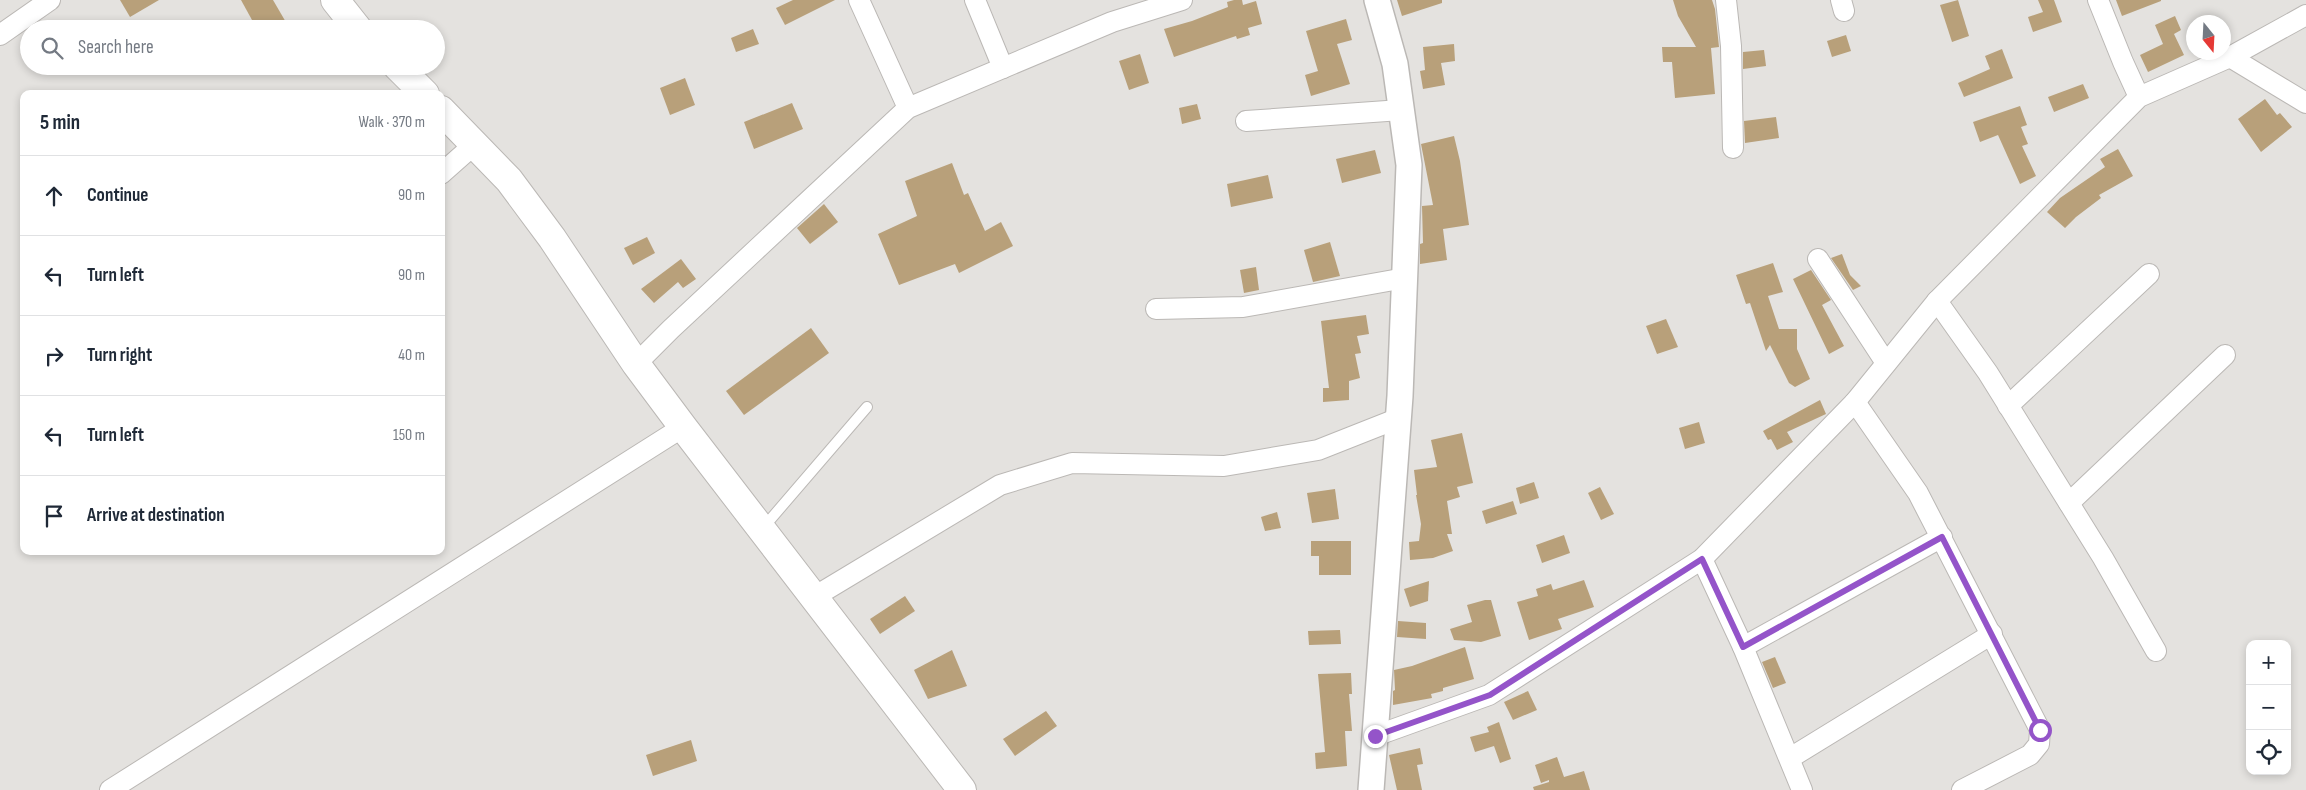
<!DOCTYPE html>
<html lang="en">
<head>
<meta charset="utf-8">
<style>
  body { margin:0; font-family:"Sofia Sans Condensed",sans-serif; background:#f6f6f7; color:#1f2937 }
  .controls { position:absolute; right:15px; bottom:15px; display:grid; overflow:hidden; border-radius:10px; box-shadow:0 2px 8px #0003 }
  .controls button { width:45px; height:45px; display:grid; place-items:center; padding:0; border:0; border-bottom:1px solid #e0e1e3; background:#fff; color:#1f2937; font:25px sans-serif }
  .compass { position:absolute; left:2186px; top:15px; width:45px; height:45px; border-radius:50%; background:#fff; box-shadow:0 2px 8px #0003; rotate:162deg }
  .stop { position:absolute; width:15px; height:15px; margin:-11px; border:4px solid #9454c9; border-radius:50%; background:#fff }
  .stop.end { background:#9454c9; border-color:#fff; box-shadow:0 1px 5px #0008 }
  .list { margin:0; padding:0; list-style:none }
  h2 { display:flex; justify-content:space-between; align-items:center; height:65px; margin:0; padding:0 20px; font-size:21px }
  h2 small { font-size:16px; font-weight:400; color:#747a83 }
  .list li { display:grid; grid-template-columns:32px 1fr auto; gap:15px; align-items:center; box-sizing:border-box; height:80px; padding:0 20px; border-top:1px solid #e0e1e3 }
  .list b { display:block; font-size:19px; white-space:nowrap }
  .list em { font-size:16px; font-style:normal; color:#747a83 }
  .icon { flex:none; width:28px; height:28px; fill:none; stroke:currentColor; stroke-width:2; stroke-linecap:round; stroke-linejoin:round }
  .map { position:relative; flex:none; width:2306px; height:790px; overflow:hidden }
  .search { position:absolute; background:#fff; box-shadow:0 2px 8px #0003; left:20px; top:20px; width:425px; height:55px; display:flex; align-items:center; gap:12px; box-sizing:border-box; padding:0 18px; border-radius:28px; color:#747a83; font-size:19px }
  .panel { position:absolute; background:#fff; box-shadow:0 2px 8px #0003; left:20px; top:90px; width:425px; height:465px; border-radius:10px }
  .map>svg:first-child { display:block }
  .building { fill:#b8a07a }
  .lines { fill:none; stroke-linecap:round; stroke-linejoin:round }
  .service-casing { stroke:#bbb8b5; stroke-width:12 }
  .minor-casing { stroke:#bbb8b5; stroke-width:22 }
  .tertiary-casing { stroke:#bbb8b5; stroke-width:28 }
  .trunk-casing { stroke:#bbb8b5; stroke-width:30 }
  .service { stroke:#fff; stroke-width:10 }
  .minor { stroke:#fff; stroke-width:20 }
  .tertiary { stroke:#fff; stroke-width:25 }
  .trunk { stroke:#fff; stroke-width:28 }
  .route { stroke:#9454c9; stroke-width:6 }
</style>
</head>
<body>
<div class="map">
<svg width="2306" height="790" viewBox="0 0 2306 790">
  <rect width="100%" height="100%" fill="#e4e2df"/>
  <g class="building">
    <path d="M 120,0 L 159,0 L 130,17 Z"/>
    <path d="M 241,0 L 273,0 L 287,24 L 279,29 L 257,29 Z"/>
    <path d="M 793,0 L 835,0 L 785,25 L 776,8 Z"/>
    <path d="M 1234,0 L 1242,0 L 1243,5 L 1256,1 L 1262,24 L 1248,28 L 1250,35 L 1237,39 L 1236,36 L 1174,57 L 1164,29 L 1192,21 L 1228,7 L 1227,2 Z"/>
    <path d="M 1397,0 L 1442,0 L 1442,3 L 1402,16 Z"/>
    <path d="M 1673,0 L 1712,0 L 1715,9 L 1719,47 L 1711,48 L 1715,94 L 1675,98 L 1672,62 L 1663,62 L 1662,47 L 1696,47 L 1678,16 Z"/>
    <path d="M 1958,0 L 1969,36 L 1952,42 L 1940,5 Z"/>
    <path d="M 2038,0 L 2054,0 L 2062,22 L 2033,32 L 2028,17 L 2043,12 Z"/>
    <path d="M 2116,0 L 2161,0 L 2161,1 L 2122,16 Z"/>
    <path d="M 2175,16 L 2181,30 L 2174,34 L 2184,55 L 2148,72 L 2140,55 L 2163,44 L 2155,25 Z"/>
    <path d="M 1346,19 L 1352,40 L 1337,44 L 1350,84 L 1311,96 L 1305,75 L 1318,71 L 1306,31 Z"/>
    <path d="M 753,29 L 759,44 L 736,52 L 731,38 Z"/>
    <path d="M 1846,35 L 1851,51 L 1832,57 L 1827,41 Z"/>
    <path d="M 1454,44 L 1455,61 L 1441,63 L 1445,85 L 1423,89 L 1420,71 L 1425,70 L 1423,47 Z"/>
    <path d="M 2002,49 L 2013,78 L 1964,97 L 1958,83 L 1990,69 L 1985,56 Z"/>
    <path d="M 1764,50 L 1766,66 L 1743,69 L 1743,52 Z"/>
    <path d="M 1140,54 L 1149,83 L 1129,90 L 1119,61 Z"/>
    <path d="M 685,78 L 695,105 L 670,115 L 660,88 Z"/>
    <path d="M 2083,84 L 2089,98 L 2054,112 L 2048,97 Z"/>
    <path d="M 2265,99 L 2277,115 L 2280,113 L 2292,127 L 2261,152 L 2238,119 Z"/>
    <path d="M 792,103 L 803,129 L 754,149 L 744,122 Z"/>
    <path d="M 1197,104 L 1201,119 L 1182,124 L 1179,108 Z"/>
    <path d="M 2020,106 L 2027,125 L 2021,127 L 2028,144 L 2022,146 L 2036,176 L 2020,184 L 1998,135 L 1980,142 L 1973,122 Z"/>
    <path d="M 1776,117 L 1779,138 L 1745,143 L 1744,121 Z"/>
    <path d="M 1454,136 L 1460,161 L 1469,225 L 1443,229 L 1447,260 L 1420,264 L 1420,244 L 1423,243 L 1422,206 L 1433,205 L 1421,144 Z"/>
    <path d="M 2118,149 L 2133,176 L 2099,195 L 2101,198 L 2076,217 L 2065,228 L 2047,212 L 2060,198 L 2105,167 L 2100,159 Z"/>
    <path d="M 1375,150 L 1381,173 L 1342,183 L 1336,159 Z"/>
    <path d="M 952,163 L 964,195 L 968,193 L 985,231 L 1001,222 L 1013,246 L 959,273 L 955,264 L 899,285 L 878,234 L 917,216 L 905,181 Z"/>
    <path d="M 1268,175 L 1273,198 L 1231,207 L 1227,184 Z"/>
    <path d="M 824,204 L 838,222 L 810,244 L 797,228 Z"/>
    <path d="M 647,237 L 655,253 L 633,265 L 624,248 Z"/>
    <path d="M 1330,242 L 1340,276 L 1313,282 L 1304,250 Z"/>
    <path d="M 1842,254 L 1850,275 L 1861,286 L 1853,290 L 1831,258 Z"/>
    <path d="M 681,259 L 696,279 L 683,288 L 678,282 L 654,303 L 641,289 Z"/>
    <path d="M 1773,263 L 1783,292 L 1768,296 L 1779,329 L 1797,329 L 1797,349 L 1810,379 L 1795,387 L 1789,383 L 1770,345 L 1766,351 L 1750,303 L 1746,304 L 1736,275 Z"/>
    <path d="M 1256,267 L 1259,290 L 1244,293 L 1240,270 Z"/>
    <path d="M 1811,270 L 1831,300 L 1822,305 L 1844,346 L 1829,354 L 1793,279 Z"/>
    <path d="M 1366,315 L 1369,334 L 1357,336 L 1361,353 L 1355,354 L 1360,378 L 1349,381 L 1349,400 L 1323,402 L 1323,388 L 1329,388 L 1321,321 Z"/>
    <path d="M 1666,319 L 1678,347 L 1657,354 L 1646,326 Z"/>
    <path d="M 811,328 L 829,353 L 744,415 L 726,391 Z"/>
    <path d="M 1820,400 L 1826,414 L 1787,432 L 1793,442 L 1777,450 L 1771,439 L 1768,440 L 1763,431 Z"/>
    <path d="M 1699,422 L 1705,443 L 1685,449 L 1679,428 Z"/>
    <path d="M 1462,433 L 1473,483 L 1457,487 L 1460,497 L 1447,501 L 1452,534 L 1447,534 L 1453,551 L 1433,558 L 1410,560 L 1409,542 L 1419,541 L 1421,524 L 1416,495 L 1417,495 L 1414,470 L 1437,467 L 1431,440 Z"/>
    <path d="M 1534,482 L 1539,498 L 1520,504 L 1516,488 Z"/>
    <path d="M 1600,487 L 1614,514 L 1601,520 L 1588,493 Z"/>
    <path d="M 1335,489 L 1339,519 L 1312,523 L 1307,493 Z"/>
    <path d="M 1513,501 L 1517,514 L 1486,524 L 1482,511 Z"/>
    <path d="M 1277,512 L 1281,528 L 1265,531 L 1261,517 Z"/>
    <path d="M 1564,535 L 1570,553 L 1542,563 L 1536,545 Z"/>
    <path d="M 1311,541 L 1351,541 L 1351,575 L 1319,575 L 1319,556 L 1311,556 Z"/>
    <path d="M 1584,580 L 1594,607 L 1558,619 L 1562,629 L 1529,640 L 1517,602 L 1538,596 L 1536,589 L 1551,584 L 1553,590 Z"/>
    <path d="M 1429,581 L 1428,601 L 1410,607 L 1404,589 Z"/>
    <path d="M 905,596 L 915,611 L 880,634 L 870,619 Z"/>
    <path d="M 1485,600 L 1491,600 L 1501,636 L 1481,642 L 1454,640 L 1450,629 L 1472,622 L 1467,605 Z"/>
    <path d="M 1398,621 L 1426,623 L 1426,639 L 1397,637 Z"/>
    <path d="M 1340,630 L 1341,644 L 1309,645 L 1308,631 Z"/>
    <path d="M 1465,647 L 1474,679 L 1443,688 L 1443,691 L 1431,694 L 1432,698 L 1393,705 L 1393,691 L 1395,690 L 1394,670 L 1412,666 Z"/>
    <path d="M 952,650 L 967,686 L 928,699 L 914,670 Z"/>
    <path d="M 1775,657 L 1786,683 L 1773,688 L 1762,662 Z"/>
    <path d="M 1351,673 L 1352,694 L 1349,694 L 1352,731 L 1345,731 L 1347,766 L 1316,769 L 1315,753 L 1325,752 L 1318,674 Z"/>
    <path d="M 1528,691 L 1537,710 L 1513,720 L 1504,702 Z"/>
    <path d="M 1046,711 L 1057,726 L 1015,756 L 1003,739 Z"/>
    <path d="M 1499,722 L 1511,759 L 1500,763 L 1494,746 L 1475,752 L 1470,737 L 1489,732 L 1487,727 Z"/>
    <path d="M 691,740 L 697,761 L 653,776 L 646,755 Z"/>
    <path d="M 1420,748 L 1423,764 L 1417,765 L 1422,790 L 1397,790 L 1389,755 Z"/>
    <path d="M 1557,757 L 1564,777 L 1584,771 L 1590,790 L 1534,790 L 1533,787 L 1549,782 L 1549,780 L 1541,783 L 1535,765 Z"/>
  </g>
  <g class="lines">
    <defs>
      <path id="service" d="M 763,528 L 867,407"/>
      <g id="minor">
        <path d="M 859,0 L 908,108"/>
        <path d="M 975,0 L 1003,68"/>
        <path d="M 1726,0 L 1731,46 L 1733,148"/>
        <path d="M 1841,0 L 1844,11"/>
        <path d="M 2098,0 L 2123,62 L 2139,97"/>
        <path d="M 0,35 L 50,0"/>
        <path d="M 2230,57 L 2306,103"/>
        <path d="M 1246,121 L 1401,110"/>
        <path d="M 441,174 L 476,143"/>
        <path d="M 1818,259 L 1886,363"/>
        <path d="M 1937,301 L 1988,373 L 2103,558 L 2156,651"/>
        <path d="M 1156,309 L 1243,307 L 1405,278"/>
        <path d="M 636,364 L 671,329 L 908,108 L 1112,22 L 1182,0"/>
        <path d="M 1855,402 L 1918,493 L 2040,730 L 2039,744 L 2030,755 L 1962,790"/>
        <path d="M 2008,406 L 2149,274"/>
        <path d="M 2069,503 L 2225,355"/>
        <path d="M 1702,559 L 1743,647 L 1802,790"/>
        <path d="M 814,597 L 1000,485 L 1072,463 L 1224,466 L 1318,450 L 1399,418"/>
        <path d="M 1743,647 L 1942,537"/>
        <path d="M 1375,736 L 1489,695 L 1702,559 L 1855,402 L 1937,301 L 2139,97 L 2230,57 L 2306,15"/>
        <path d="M 1790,758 L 1992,634"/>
        <path d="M 110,790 L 683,427"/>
      </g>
      <path id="tertiary" d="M 1371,790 L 1400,396 L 1409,165 L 1395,64 L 1377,0"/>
      <g id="trunk">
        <path d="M 335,0 L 358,29"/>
        <path d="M 397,66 L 425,94"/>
        <path d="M 441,110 L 509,180 L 552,238 L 636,364 L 683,427 L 962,790"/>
      </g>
    </defs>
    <use href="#service" class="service-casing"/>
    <use href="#minor" class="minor-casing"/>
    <use href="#tertiary" class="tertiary-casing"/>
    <use href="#trunk" class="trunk-casing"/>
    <use href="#service" class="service"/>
    <use href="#minor" class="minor"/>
    <use href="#tertiary" class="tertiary"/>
    <use href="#trunk" class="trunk"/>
  </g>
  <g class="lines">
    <path class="route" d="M 1375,736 L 1490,695 L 1702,559 L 1743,647 L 1942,537 L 2040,730"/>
  </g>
</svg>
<div class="controls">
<button>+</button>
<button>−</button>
<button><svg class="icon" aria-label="locate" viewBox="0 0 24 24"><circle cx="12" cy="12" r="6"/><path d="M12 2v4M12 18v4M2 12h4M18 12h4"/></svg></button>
</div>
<svg class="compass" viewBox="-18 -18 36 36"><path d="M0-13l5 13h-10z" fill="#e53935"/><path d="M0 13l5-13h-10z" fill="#747a83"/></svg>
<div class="stop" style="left:2040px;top:730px"></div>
<div class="stop end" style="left:1375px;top:736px"></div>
<div class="search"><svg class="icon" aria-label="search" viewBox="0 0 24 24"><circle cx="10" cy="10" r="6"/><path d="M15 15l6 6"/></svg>Search here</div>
<section class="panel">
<h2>5 min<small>Walk · 370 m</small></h2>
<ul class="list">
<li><svg class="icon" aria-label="ahead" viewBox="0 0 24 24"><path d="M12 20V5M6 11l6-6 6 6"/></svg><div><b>Continue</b></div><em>90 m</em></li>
<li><svg class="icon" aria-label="left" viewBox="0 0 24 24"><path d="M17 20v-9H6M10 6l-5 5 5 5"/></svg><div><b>Turn left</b></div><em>90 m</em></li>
<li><svg class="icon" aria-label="right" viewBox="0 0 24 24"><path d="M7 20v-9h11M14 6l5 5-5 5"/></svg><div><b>Turn right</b></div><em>40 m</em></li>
<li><svg class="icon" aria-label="left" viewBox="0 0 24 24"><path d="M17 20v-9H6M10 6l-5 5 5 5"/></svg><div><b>Turn left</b></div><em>150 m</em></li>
<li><svg class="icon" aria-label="arrive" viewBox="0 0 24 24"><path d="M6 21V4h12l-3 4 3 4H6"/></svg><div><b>Arrive at destination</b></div></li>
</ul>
</section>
</div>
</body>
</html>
